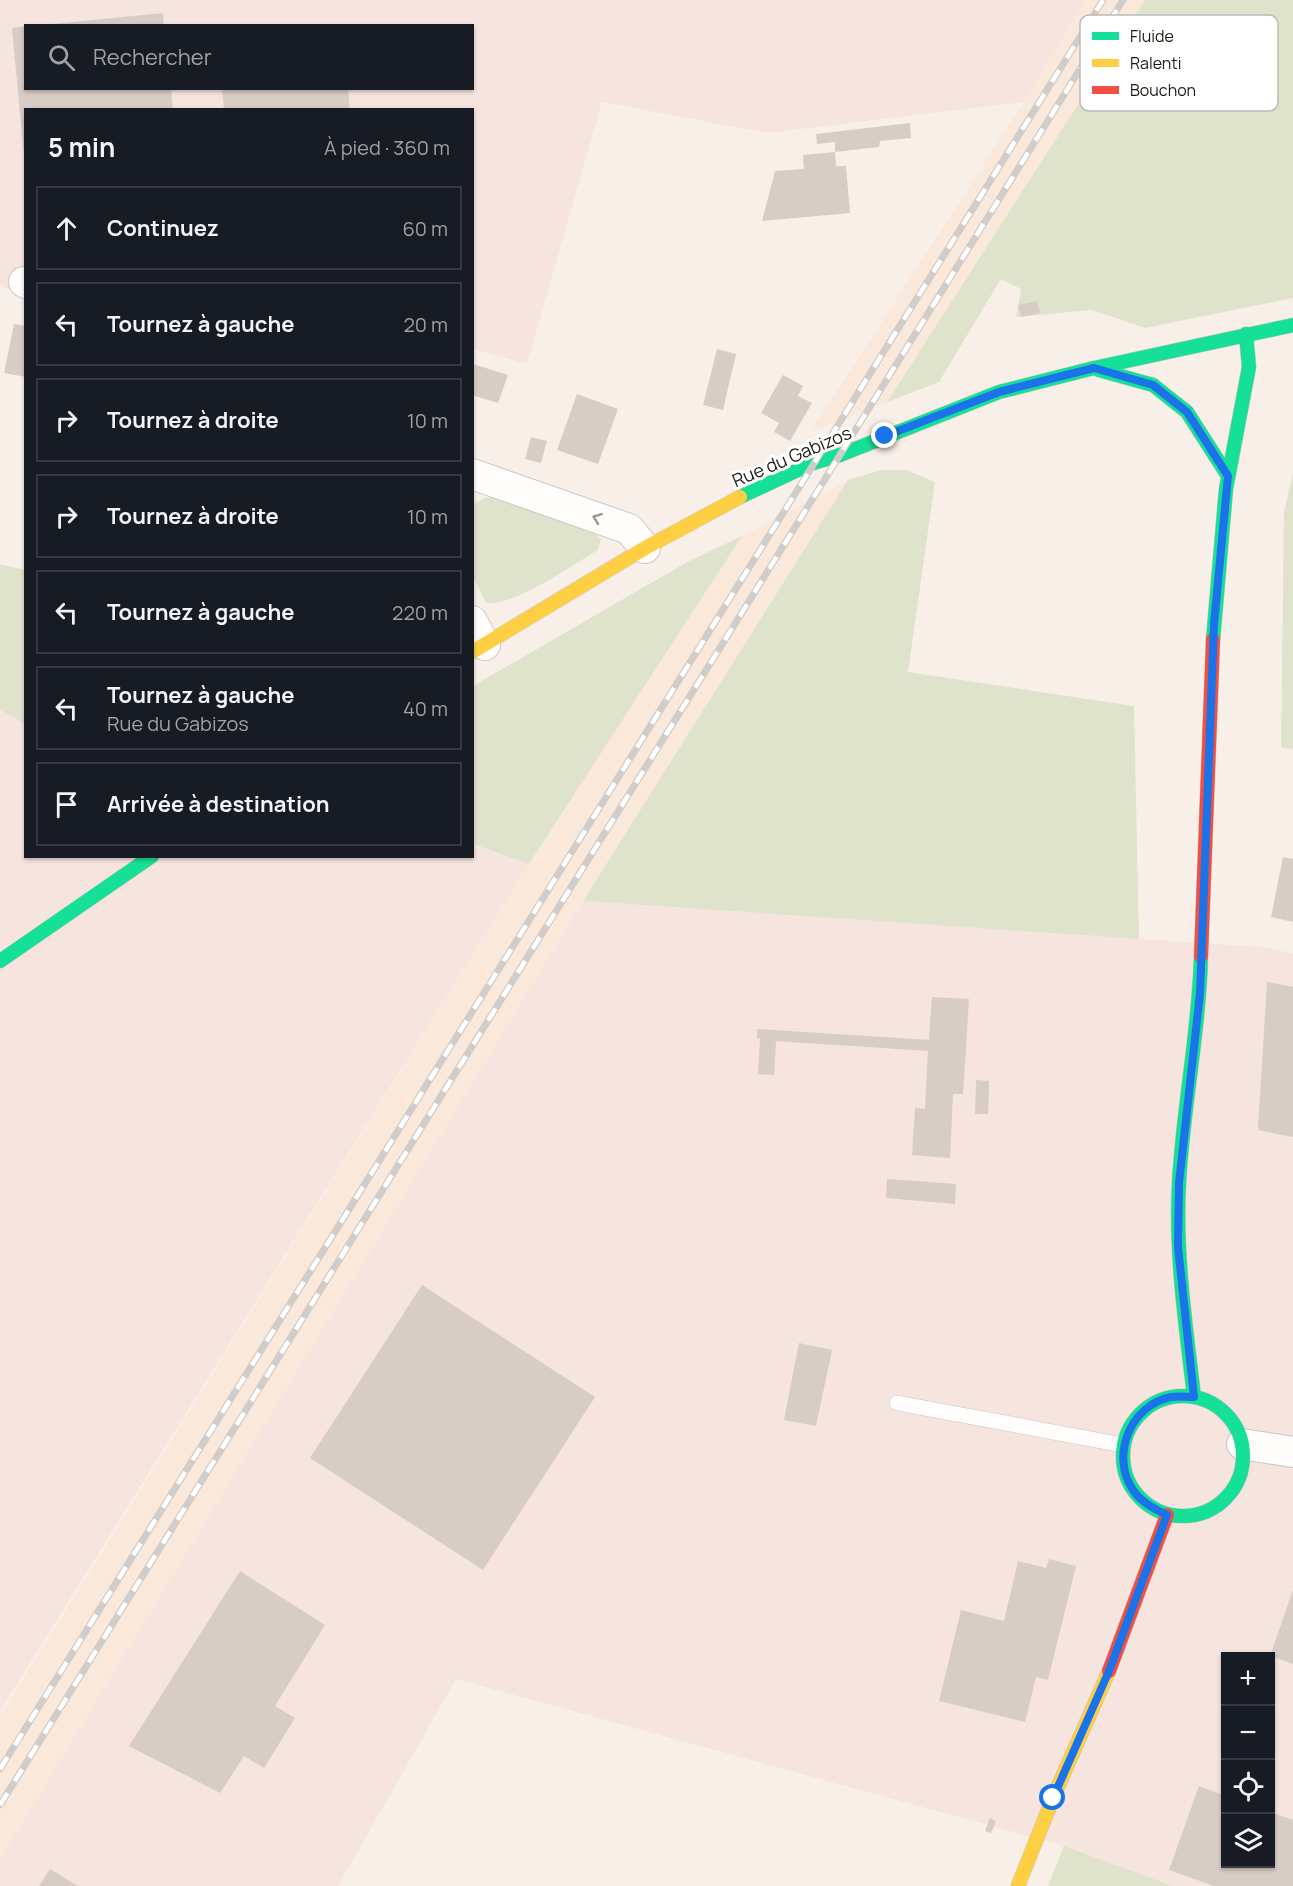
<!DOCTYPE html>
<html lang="fr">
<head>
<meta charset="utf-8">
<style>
  body { margin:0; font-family:Manrope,sans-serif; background:#242831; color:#f1f3f6 }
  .controls { position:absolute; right:18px; bottom:18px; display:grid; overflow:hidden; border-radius:0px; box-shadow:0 2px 4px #0004 }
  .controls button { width:54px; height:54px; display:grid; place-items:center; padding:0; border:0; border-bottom:2px solid #363941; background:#171b24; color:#f1f3f6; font:30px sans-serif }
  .stop { position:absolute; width:18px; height:18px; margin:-14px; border:4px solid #1a73e8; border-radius:50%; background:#fff }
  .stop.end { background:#1a73e8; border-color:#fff; box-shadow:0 2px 6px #0008 }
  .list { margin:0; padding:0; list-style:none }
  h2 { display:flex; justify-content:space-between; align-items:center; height:78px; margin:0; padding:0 24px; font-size:26px }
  h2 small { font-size:20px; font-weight:400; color:#9ea1a6 }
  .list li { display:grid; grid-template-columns:39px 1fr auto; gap:18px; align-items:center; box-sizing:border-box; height:84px; margin:0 12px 12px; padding:0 12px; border:2px solid #363941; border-radius:0px }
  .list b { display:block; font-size:22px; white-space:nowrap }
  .list p { margin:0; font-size:20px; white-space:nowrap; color:#9ea1a6 }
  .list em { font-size:20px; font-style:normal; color:#9ea1a6 }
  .icon { flex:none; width:33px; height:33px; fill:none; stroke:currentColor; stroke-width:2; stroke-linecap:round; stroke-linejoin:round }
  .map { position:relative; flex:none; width:1293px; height:1886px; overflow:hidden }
  .search { position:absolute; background:#171b24; box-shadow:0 2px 4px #0004; left:24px; top:24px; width:450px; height:66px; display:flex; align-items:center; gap:15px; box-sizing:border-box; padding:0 21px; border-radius:0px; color:#9ea1a6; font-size:22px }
  .panel { position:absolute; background:#171b24; box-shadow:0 2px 4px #0004; left:24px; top:108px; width:450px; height:750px; border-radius:0px }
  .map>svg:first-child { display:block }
  .commercial { fill:#f6e4de; fill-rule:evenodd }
  .built { fill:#fae9da }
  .green { fill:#e0e3cc }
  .building { fill:#d7cdc4 }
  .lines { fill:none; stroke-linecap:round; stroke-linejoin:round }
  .lane-casing { stroke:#cdc5be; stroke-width:16 }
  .street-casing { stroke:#cdc5be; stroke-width:32 }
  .fast-casing { stroke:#cdc5be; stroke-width:15 }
  .slow-casing { stroke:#cdc5be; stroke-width:15 }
  .jam-casing { stroke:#cdc5be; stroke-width:15 }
  .lane { stroke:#fefdfc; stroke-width:15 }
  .street { stroke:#fefdfc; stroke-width:30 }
  .fast { stroke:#16e098; stroke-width:14 }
  .slow { stroke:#ffcf43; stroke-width:14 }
  .jam { stroke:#f24e42; stroke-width:14 }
  .rail-casing { stroke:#cfccca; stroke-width:7 }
  .rail { stroke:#fff; stroke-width:4.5; stroke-dasharray:14; stroke-linecap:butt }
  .oneway { stroke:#9b9692 }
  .route { stroke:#1a73e8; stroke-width:8 }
  .labels { text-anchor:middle; stroke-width:6; stroke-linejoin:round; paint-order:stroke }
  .street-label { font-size:18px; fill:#211911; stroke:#fff }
  .key { fill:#fff; stroke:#bcbab8; stroke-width:1.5 }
  .key-label { font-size:16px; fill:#211911 }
</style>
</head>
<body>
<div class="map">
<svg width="1293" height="1886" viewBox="0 0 1293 1886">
  <rect width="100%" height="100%" fill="#f8f0e8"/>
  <g class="commercial">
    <path d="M 0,0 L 1086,0 L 1024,102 L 767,133 L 602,102 L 527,364 L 473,349 L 472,110 L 26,110 L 25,297 L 0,286 ZM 26,26 L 472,26 L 472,88 L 26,88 Z"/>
    <path d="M 0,710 L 25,724 L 26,856 L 472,856 L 473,844 L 529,864 L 0,1711 Z"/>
    <path d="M 583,901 L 1259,947 L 1293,953 L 1293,1886 L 1173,1886 L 1064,1846 L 456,1679 L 338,1886 L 0,1886 L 0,1859 ZM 1226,1656 L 1270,1656 L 1270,1864 L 1226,1864 Z"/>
  </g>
  <g class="built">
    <path d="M 1086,0 L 1145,0 L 887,402 L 811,431 L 1024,102 Z"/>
    <path d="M 848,480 L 583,901 L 0,1859 L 0,1716 L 529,864 L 742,536 Z"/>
  </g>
  <g class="green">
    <path d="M 1145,0 L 1293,0 L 1293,298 L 1145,328 L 1092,310 L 1016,317 L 1021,289 L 1001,279 L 939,382 L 887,402 Z"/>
    <path d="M 881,470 L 907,470 L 935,482 L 908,672 L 1134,706 L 1139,939 L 583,901 L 848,480 Z"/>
    <path d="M 1293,472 L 1293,750 L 1281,747 L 1284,513 Z"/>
    <path d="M 499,497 L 586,526 L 601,539 L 598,550 C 571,566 515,606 486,603 L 473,577 L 472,505 L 484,498 Z"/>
    <path d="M 742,536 L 529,864 L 473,844 L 473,686 L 689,561 Z"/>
    <path d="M 0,564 L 25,570 L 25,724 L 0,710 Z"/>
    <path d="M 1064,1846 L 1173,1886 L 1048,1886 Z"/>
  </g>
  <g class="building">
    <path d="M 163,13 L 164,26 L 52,26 L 52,24 Z"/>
    <path d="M 26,26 L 26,88 L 171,88 L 173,110 L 26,110 L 26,155 L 24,155 L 12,28 Z"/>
    <path d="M 222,88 L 348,88 L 350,110 L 224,110 Z"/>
    <path d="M 910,123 L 911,138 L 880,141 L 879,147 L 835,152 L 835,142 L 817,144 L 816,134 Z"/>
    <path d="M 835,152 L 836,166 L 846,166 L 850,213 L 762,221 L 775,171 L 804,169 L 803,155 Z"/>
    <path d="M 1037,301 L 1040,313 L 1021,317 L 1018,305 Z"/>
    <path d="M 14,324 L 26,326 L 26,377 L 4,373 Z"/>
    <path d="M 717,349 L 736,354 L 723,410 L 703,405 Z"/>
    <path d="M 473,364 L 508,375 L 498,403 L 472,395 Z"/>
    <path d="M 783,375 L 803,386 L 798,396 L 812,403 L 790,441 L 774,432 L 779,423 L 761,413 Z"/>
    <path d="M 577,394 L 618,409 L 598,464 L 557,450 Z"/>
    <path d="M 531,437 L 547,441 L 541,463 L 525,459 Z"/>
    <path d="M 1283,857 L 1293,859 L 1293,922 L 1271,917 Z"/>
    <path d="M 1267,982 L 1293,987 L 1293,1137 L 1258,1130 Z"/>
    <path d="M 932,997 L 969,999 L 963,1094 L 953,1094 L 950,1158 L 912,1155 L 915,1108 L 925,1109 L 928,1051 L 776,1041 L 774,1075 L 758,1074 L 760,1038 L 757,1038 L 757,1029 L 929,1040 Z"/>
    <path d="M 976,1080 L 989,1081 L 988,1114 L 975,1114 Z"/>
    <path d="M 887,1179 L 956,1184 L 955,1204 L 886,1198 Z"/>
    <path d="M 422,1285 L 595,1397 L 483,1570 L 310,1458 Z"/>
    <path d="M 799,1343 L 832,1350 L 816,1426 L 784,1420 Z"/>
    <path d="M 1049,1559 L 1076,1566 L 1048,1680 L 1036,1677 L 1025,1722 L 939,1701 L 961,1610 L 1004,1621 L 1018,1561 L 1046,1568 Z"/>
    <path d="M 240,1571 L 325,1625 L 275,1706 L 295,1718 L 264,1768 L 244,1756 L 220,1793 L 129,1746 Z"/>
    <path d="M 1293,1590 L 1293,1664 L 1270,1656 Z"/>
    <path d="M 1199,1786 L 1226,1796 L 1226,1864 L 1270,1864 L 1270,1812 L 1293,1820 L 1293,1886 L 1214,1886 L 1169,1870 Z"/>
    <path d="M 990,1818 L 996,1821 L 991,1833 L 985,1831 Z"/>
    <path d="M 50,1869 L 78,1886 L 39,1886 Z"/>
  </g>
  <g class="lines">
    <defs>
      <path id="lane" d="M 897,1403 L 1123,1445"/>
      <g id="street">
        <path d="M 24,282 L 26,283"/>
        <path d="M 472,474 L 629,529 L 645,548"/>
        <path d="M 472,621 L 485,645"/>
        <path d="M 1242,1444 L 1293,1452"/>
      </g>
      <g id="fast">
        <path d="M 1099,370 L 1153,385 L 1187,412 L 1228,476"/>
        <path d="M 740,497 L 813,463 L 840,455 L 999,392 L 1094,368 L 1293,325"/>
        <path d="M 1213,640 L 1226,489 L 1249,367 L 1246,334"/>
        <path d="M 0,961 L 152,856"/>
        <circle cx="1183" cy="1456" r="60"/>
        <path d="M 1194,1397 C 1186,1326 1175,1255 1179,1183 C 1183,1107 1199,1033 1201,956"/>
      </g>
      <g id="slow">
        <path d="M 472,652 L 645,548 L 740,497"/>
        <path d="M 1018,1886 L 1053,1798 L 1109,1671"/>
      </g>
      <g id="jam">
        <path d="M 1201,956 L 1213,640"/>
        <path d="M 1109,1671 L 1167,1515"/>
      </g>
    </defs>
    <use href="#lane" class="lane-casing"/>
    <use href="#street" class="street-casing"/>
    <use href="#fast" class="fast-casing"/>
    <use href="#slow" class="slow-casing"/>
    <use href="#jam" class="jam-casing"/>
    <use href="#lane" class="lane"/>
    <use href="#street" class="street"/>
    <use href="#fast" class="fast"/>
    <use href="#slow" class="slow"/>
    <use href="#jam" class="jam"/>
    <defs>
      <g id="rail">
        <path d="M 0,1769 L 1103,0"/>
        <path d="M 0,1805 L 1123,0"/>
      </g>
    </defs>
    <use href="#rail" class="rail-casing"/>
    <use href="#rail" class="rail"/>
  </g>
  <defs><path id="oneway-chevron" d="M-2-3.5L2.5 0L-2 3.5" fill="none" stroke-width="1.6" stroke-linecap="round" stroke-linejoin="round" transform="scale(1.5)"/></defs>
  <use class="oneway" href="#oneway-chevron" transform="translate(597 518) rotate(-160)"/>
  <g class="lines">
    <path class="route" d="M 885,436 L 999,392 L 1094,368 L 1153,385 L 1187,412 L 1228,476 L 1214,624 L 1200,993 L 1179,1183 L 1178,1247 L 1194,1397 C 1187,1397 1178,1396 1171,1397 C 1130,1405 1110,1456 1133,1490 C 1141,1502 1154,1509 1167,1515 L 1109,1671 L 1053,1798"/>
  </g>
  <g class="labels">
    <g class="street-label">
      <text transform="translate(792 457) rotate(-23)" y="6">Rue du Gabizos</text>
    </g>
  </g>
  <rect x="1080" y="15" width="198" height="96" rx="9" class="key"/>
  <rect x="1092" y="32" width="27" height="8" fill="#16e098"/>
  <rect x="1092" y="59" width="27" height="8" fill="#ffcf43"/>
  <rect x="1092" y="86" width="27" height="8" fill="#f24e42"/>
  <g class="key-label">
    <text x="1130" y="42">Fluide</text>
    <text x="1130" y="69">Ralenti</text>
    <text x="1130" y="96">Bouchon</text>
  </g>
</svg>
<div class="controls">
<button>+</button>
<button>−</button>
<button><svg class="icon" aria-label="locate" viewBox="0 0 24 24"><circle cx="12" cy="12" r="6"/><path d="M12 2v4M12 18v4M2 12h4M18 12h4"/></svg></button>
<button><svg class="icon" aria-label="layers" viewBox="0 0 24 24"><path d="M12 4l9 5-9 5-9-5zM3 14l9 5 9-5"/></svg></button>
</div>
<div class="stop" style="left:1053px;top:1798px"></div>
<div class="stop end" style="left:885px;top:436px"></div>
<div class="search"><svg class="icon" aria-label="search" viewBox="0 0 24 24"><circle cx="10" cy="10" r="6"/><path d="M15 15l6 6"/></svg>Rechercher</div>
<section class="panel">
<h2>5 min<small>À pied · 360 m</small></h2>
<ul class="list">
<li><svg class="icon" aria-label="ahead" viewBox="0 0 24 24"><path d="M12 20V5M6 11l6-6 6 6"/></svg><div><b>Continuez</b></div><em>60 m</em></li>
<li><svg class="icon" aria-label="left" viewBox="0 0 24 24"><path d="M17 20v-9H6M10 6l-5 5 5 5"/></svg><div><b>Tournez à gauche</b></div><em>20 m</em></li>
<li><svg class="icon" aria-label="right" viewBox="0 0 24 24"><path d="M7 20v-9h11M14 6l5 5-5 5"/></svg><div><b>Tournez à droite</b></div><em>10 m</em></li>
<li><svg class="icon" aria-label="right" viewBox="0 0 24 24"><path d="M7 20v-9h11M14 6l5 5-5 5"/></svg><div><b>Tournez à droite</b></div><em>10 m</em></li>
<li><svg class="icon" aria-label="left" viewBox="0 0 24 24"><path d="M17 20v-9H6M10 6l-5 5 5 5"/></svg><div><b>Tournez à gauche</b></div><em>220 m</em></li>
<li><svg class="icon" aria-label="left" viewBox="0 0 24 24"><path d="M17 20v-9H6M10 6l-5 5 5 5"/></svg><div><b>Tournez à gauche</b><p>Rue du Gabizos</p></div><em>40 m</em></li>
<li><svg class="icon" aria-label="arrive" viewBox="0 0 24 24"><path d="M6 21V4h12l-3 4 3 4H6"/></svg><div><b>Arrivée à destination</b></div></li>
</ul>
</section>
</div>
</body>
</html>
